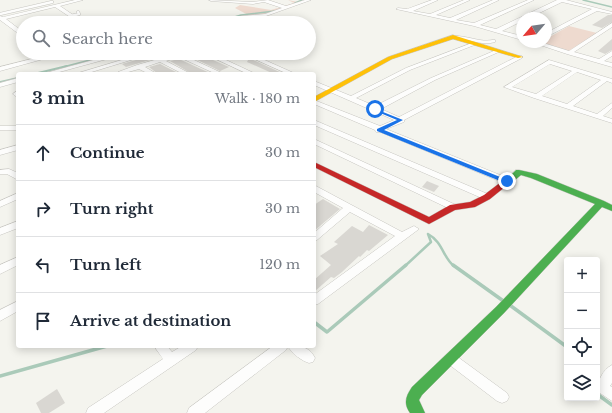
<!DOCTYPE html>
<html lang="en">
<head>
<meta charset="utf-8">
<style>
  body { margin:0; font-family:"Libre Baskerville",serif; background:#f2f2f3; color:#1f2937 }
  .controls { position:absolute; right:12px; bottom:12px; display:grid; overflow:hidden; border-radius:4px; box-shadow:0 2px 10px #0003 }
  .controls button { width:36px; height:36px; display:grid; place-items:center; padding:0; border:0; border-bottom:1px solid #e0e1e3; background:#fff; color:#1f2937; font:20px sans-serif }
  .compass { position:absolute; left:516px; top:12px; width:36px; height:36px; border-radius:50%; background:#fff; box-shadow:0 2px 10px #0003; rotate:241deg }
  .stop { position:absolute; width:12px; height:12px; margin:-9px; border:3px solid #1a73e8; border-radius:50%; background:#fff }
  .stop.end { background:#1a73e8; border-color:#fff; box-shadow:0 1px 4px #0008 }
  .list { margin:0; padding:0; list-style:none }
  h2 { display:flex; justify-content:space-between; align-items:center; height:52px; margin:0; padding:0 16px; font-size:17px }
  h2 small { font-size:13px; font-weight:400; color:#747a83 }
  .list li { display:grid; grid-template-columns:26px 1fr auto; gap:12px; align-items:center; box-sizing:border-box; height:56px; padding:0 16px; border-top:1px solid #e0e1e3 }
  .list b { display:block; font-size:15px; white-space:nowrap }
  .list em { font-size:13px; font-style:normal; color:#747a83 }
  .icon { flex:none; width:22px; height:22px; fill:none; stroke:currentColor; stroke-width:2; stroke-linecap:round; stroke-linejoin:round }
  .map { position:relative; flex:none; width:612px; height:413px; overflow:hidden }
  .search { position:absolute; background:#fff; box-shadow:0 2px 10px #0003; left:16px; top:16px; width:300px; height:44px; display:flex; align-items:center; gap:10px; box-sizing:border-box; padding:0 14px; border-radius:22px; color:#747a83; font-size:15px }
  .panel { position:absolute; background:#fff; box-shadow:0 2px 10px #0003; left:16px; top:72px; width:300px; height:276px; border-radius:4px }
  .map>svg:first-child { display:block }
  .green { fill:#eedacf }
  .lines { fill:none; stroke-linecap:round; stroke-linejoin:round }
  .stream-far3 { stroke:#aacab9; stroke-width:1.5 }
  .stream-far2 { stroke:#aacab9; stroke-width:2 }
  .stream-far1 { stroke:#aacab9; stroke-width:2.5 }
  .stream { stroke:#aacab9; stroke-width:3.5 }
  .building { fill:#d9d7d2 }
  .lane-casing { stroke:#c7c6c1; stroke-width:3.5 }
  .street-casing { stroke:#c7c6c1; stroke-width:1 }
  .fast-casing { stroke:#c7c6c1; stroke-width:1 }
  .slow-casing { stroke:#c7c6c1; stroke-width:1 }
  .jam-casing { stroke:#c7c6c1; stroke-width:1 }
  .lane { stroke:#fdfdfc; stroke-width:2.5 }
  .street { fill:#fdfdfc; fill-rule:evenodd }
  .fast { fill:#4caf50; fill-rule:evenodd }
  .slow { fill:#ffc107; fill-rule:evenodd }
  .jam { fill:#c62828; fill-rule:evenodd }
  .route { fill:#1a73e8 }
</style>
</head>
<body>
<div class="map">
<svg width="612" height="413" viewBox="0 0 612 413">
  <rect width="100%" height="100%" fill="#f4f4ee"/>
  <g class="green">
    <path d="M 288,0 L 303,3 L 264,16 L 250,16 L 235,8 L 240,5 L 271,10 L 294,3 Z"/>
    <path d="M 569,26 L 597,33 L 569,51 L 540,42 L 546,42 L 546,39 Z"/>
  </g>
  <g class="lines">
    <g class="stream-far3">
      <path d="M 583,0 L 612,7"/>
      <path d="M 295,3 L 302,0"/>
      <path d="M 215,23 L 241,15 L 275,11"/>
      <path d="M 63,67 L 117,53"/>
    </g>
    <g class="stream-far2">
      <path d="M 34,74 L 67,66"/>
      <path d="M 0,82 L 18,78"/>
    </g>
    <path class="stream-far1" d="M 405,266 L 431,242 L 428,234 C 443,242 443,258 454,266"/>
    <g class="stream">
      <path d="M 453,265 L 502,300"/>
      <path d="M 511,306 L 567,347"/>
      <path d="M 314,322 L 327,332 L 406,265"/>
      <path d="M 0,376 L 107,346"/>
      <path d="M 597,394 L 612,405"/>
    </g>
  </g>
  <g class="building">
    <path d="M 608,15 L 612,15 L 612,22 L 602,28 L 592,25 Z"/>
    <path d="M 612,39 L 612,50 L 605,54 L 598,51 Z"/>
    <path d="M 160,53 L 174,53 L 126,67 L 122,64 Z"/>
    <path d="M 183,53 L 197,53 L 229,67 L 220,71 Z"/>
    <path d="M 249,58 L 284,74 L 274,74 L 247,62 Z"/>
    <path d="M 179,59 L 212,74 L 192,74 L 170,61 Z"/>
    <path d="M 160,64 L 180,74 L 158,74 L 149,67 Z"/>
    <path d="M 427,181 L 439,186 L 434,192 L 422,187 Z"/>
    <path d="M 323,199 L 340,209 L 314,231 L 314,205 Z"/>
    <path d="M 369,225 L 388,235 L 369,251 L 367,250 L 360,257 L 359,256 L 342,272 L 334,278 L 331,277 L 314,292 L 314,280 L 331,265 L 320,256 L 338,244 L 334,242 L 352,226 L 363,232 Z"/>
    <path d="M 57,389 L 65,403 L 49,413 L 41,413 L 36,403 Z"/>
  </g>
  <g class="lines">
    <defs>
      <g id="lane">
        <path d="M 0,14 L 52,2"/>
        <path d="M 71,16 L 79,14 L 78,12"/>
        <path d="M 453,37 C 467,36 480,45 494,41"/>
      </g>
      <g id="street">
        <path d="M 75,0 L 83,0 L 60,6 L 85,23 L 79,23 L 55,7 L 6,19 L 23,32 L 23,37 L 0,20 L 0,16 L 3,17 Z"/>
        <path d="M 209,0 L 253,2 L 268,0 L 286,6 L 305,0 L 311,0 L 266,16 L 241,18 L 226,23 L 218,23 L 241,16 L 265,14 L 282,8 L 264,2 L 253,4 L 211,1 Z"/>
        <path d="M 432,0 L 438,0 L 413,11 L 430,14 L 464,0 L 470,0 L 436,15 L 450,18 L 493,0 L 499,0 L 456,20 L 474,23 L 528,0 L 534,0 L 480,25 L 496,29 L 557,0 L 566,0 L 612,12 L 612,14 L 597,11 L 546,37 L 546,33 L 592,9 L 562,2 L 529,18 L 522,18 L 522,21 L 502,31 L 522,36 L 522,40 L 474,26 L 396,9 L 398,8 L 407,9 Z"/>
        <path d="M 612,23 L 612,27 L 574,52 L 599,59 L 612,51 L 612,56 L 604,61 L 612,63 L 612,67 L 567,54 L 531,42 L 540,42 L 569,51 Z"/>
        <path d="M 472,43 L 477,44 L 410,70 L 356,98 L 375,106 L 431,78 L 496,50 L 501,51 L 435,80 L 381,109 L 399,117 L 518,56 L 522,56 L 522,58 L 404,120 L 404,122 L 386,129 L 510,179 L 511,181 L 510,183 L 504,183 L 380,132 L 376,132 L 375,130 L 314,104 L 314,100 L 380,126 L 394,120 L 314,85 L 314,81 L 351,96 L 406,68 Z"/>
        <path d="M 55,53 L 65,53 L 0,71 L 0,67 Z"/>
        <path d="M 119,53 L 129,53 L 52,74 L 42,74 Z"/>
        <path d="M 145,53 L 154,53 L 85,74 L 75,74 Z"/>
        <path d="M 179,53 L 224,74 L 216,74 L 179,57 L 166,61 L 191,74 L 183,74 L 160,62 L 145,67 L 157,74 L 149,74 L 139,69 L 121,74 L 118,72 L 137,65 Z"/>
        <path d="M 203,53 L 211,53 L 256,74 L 248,74 Z"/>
        <path d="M 241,53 L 249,53 L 296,74 L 288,74 Z"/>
        <path d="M 549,60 L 612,79 L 612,83 L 607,81 L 573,106 L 597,114 L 612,103 L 612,108 L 603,116 L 612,119 L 612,123 L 534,98 L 504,87 ZM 550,64 L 572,71 L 536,94 L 512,87 ZM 577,72 L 601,80 L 567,104 L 542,96 Z"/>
        <path d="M 18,78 L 18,82 L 0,87 L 0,83 Z"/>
        <path d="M 18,90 L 18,98 L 13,94 Z"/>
        <path d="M 314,120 L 490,195 L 491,197 L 490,199 L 484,199 L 314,125 Z"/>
        <rect x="0" y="126" width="18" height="4"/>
        <path d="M 314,139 L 456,205 L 458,207 L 456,209 L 450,209 L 314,144 Z"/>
        <path d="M 18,145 L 18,150 L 0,155 L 0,150 Z"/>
        <path d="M 9,169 L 18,173 L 18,180 L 7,174 L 0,174 L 0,170 Z"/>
        <path d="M 314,185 L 402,232 L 414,226 L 419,229 L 318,304 L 314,305 L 314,295 L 395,236 L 350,212 L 317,240 L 314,241 L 314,233 L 343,208 L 314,192 Z"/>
        <path d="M 18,193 L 18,199 L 0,207 L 0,201 Z"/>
        <path d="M 18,221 L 18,228 L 0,235 L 0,228 Z"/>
        <path d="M 18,257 L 18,265 L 0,274 L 0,265 Z"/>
        <path d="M 18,301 L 18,311 L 0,321 L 0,310 Z"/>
        <path d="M 154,346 L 167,346 L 172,352 L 182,346 L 198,346 L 196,350 L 104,413 L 86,413 L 88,408 L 163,359 Z"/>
        <path d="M 273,346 L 288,346 L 286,350 L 205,413 L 187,413 L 189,408 Z"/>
        <path d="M 288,346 C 300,346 309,346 315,358 L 313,362 L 309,363 C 302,361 291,353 288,346 Z"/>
        <path d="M 451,354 L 455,355 L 507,393 L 509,397 L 507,401 L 502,403 L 497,401 L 447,363 L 445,359 L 447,355 Z"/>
        <path d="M 612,365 L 612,383 L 610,386 L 612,387 L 612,401 L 597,391 C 597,382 603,369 612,365 Z"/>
      </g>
      <path id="fast" d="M 516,170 L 519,170 L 537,174 L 604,201 L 612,205 L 612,211 L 602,207 L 504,313 L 422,395 L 419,400 L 425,413 L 410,413 C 403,403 406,396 412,387 L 496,307 L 595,204 L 531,178 L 521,175 L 515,180 L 509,180 L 508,178 Z"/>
      <path id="slow" d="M 453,35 L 523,57 L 518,58 L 453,39 L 392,59 L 314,102 L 314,97 L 388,57 Z"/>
      <path id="jam" d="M 314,162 L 429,217 L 450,205 L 470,202 L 484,195 L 509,176 L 512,175 L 516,178 L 490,199 L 475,207 L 455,210 L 429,224 L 314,167 Z"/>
    </defs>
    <use href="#lane" class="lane-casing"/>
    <use href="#street" class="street-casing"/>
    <use href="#fast" class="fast-casing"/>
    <use href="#slow" class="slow-casing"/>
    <use href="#jam" class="jam-casing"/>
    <use href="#lane" class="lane"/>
    <use href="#street" class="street"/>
    <use href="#fast" class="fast"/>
    <use href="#slow" class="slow"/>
    <use href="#jam" class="jam"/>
  </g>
  <path class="route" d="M 373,108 L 403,120 L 384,130 L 510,181 L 505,183 L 377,131 L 377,129 L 397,120 L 373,110 Z"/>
</svg>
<div class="controls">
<button>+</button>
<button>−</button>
<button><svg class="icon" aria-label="locate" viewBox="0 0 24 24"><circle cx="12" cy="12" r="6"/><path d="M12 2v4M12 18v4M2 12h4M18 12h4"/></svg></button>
<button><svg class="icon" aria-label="layers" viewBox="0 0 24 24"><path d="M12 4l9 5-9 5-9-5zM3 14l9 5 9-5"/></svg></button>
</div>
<svg class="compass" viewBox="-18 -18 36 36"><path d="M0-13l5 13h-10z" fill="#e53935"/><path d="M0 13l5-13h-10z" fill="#747a83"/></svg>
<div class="stop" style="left:375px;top:109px"></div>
<div class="stop end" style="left:507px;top:181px"></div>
<div class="search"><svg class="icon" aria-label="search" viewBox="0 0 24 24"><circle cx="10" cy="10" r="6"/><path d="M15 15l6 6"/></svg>Search here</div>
<section class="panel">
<h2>3 min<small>Walk · 180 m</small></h2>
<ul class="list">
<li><svg class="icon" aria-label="ahead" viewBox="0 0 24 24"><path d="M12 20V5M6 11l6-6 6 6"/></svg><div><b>Continue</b></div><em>30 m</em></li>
<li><svg class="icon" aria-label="right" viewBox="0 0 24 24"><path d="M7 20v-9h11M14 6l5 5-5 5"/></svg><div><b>Turn right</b></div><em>30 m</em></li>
<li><svg class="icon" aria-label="left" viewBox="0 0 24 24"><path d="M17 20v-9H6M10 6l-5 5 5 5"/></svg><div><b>Turn left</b></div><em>120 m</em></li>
<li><svg class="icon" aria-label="arrive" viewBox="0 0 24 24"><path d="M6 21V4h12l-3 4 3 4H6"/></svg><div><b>Arrive at destination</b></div></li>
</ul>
</section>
</div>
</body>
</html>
